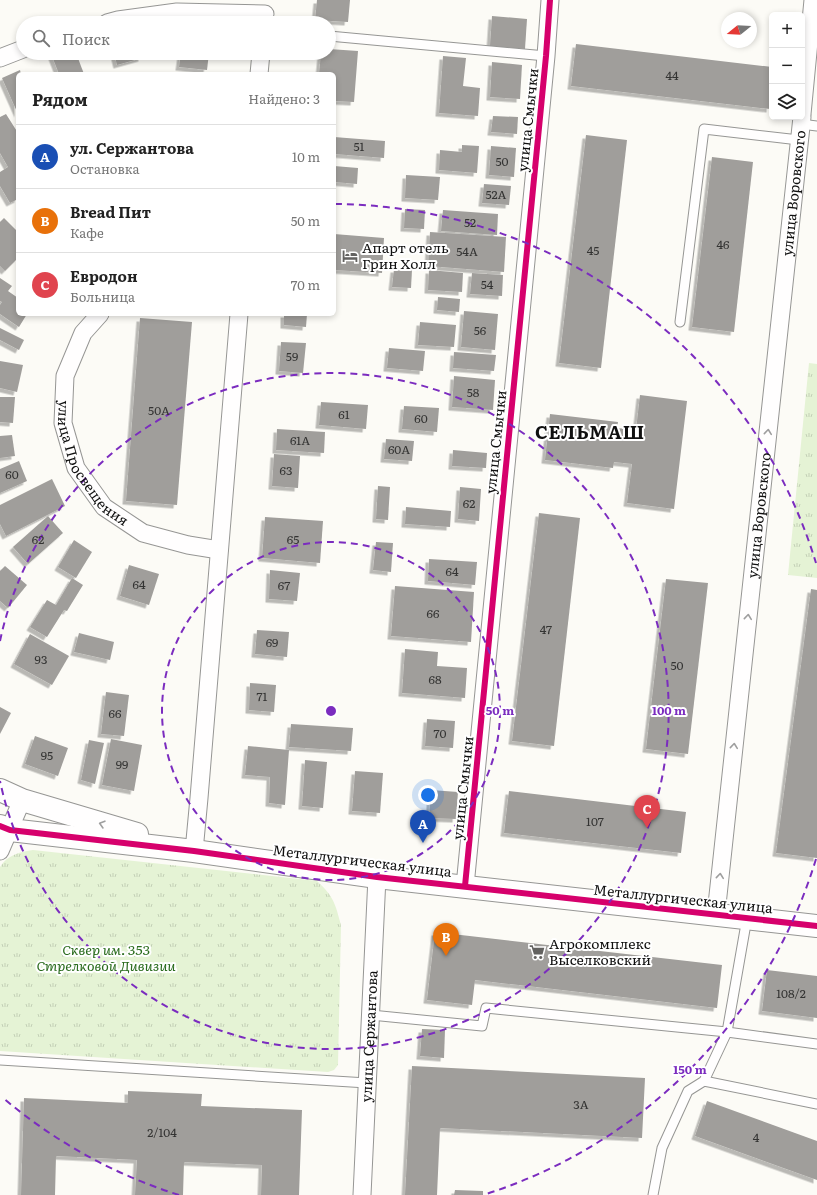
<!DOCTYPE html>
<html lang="ru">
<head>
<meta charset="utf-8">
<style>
  body { margin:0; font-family:Literata,serif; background:#f2f2f2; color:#222 }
  .controls { position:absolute; right:12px; top:12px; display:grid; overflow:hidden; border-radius:6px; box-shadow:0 2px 6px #0003 }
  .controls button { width:36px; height:36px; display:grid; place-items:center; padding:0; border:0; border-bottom:1px solid #e0e0e0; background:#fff; color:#222; font:20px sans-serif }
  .compass { position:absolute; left:721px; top:12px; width:36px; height:36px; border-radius:50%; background:#fff; box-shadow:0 2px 6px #0003; rotate:252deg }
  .you { position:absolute; left:428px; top:795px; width:14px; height:14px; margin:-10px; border:3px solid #fff; border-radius:50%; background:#1a73e8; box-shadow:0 0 0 6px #1a73e833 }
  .badge { display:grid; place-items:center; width:26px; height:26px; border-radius:50%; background:#636260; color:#fff; font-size:13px; font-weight:700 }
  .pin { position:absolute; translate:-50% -33px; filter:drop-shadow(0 1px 2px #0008) }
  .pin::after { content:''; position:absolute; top:21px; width:14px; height:12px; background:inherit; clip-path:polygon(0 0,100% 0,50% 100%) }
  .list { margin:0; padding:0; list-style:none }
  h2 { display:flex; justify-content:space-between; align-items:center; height:52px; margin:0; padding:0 16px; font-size:17px }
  h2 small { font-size:13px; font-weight:400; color:#767676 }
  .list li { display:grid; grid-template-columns:26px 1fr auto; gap:12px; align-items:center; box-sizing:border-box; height:64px; padding:0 16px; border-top:1px solid #e0e0e0 }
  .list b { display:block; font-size:15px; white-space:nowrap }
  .list p { margin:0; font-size:13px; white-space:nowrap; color:#767676 }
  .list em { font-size:13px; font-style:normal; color:#767676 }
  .icon { flex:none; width:22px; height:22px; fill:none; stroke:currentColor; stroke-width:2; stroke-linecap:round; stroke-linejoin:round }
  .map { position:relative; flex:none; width:817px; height:1195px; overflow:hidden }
  .search { position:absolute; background:#fff; box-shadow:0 2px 6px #0003; left:16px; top:16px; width:320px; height:44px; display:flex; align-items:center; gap:10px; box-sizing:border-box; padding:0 14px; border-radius:22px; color:#767676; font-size:15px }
  .panel { position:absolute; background:#fff; box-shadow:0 2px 6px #0003; left:16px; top:72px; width:320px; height:244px; border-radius:6px }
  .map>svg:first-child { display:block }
  .park { fill:url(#park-tufts) }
  .building { fill:#a09e9b; filter:url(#shadow) }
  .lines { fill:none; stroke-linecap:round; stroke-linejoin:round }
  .service-casing { stroke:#969694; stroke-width:11 }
  .minor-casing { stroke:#969694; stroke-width:19 }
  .tertiary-casing { stroke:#969694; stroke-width:24 }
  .service { stroke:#fffefe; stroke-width:9 }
  .minor { stroke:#fffefe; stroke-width:17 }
  .tertiary { stroke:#fffefe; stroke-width:22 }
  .cycleway-casing { stroke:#fff; stroke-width:8 }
  .cycleway { stroke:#d6006c; stroke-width:6 }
  .oneway { stroke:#9f9f9f }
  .ring { fill:none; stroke:#7b2cbf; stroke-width:2; stroke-dasharray:7 5 }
  .labels { text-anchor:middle; stroke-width:4; stroke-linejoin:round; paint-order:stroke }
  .number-label { font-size:12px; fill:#343433 }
  .street-label { font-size:14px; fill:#101010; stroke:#fff }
  .poi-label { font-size:14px; fill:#101010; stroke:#fff; text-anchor:start }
  .park-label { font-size:14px; font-style:italic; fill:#296b1c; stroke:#fff }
  .district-label { font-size:18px; font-weight:bold; letter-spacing:1px; fill:#101010; stroke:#fff }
  .centre { fill:#7b2cbf; stroke:#fff; stroke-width:2 }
  .ring-label { font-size:12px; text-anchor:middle; font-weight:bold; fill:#7b2cbf; stroke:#fff; stroke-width:4; stroke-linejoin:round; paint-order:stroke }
</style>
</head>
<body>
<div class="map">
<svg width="817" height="1195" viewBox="0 0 817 1195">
  <defs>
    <pattern id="park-tufts" width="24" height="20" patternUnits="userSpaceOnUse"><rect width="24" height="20" fill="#e5f3d5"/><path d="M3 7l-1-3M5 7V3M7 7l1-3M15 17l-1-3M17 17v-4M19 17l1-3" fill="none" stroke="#c3cfb6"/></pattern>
    <filter id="shadow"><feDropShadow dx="-3.5" dy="3.5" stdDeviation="0" flood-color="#0004"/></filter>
  </defs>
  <rect width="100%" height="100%" fill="#fcfbf6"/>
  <g class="park">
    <path d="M 809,363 L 817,364 L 817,578 L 788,575 Z"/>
    <path d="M 33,850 L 317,881 C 334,897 335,903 341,925 L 338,1065 L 334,1070 L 328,1072 L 0,1051 L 0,867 C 7,855 20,852 33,850 Z"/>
  </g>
  <g class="building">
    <path d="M 317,0 L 350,0 L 348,22 L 315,20 Z"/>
    <path d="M 492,16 L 527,19 L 525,49 L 490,46 Z"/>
    <path d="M 576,44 L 772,67 L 772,87 L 770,109 L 571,86 Z"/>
    <path d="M 329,49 L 358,51 L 354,102 L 334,101 L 334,74 L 319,74 L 321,53 L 329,53 Z"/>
    <path d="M 60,53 L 76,53 L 84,74 L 59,74 L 52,56 Z"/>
    <path d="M 114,53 L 141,53 L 142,58 L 117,65 Z"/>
    <path d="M 181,53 L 209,53 L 207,70 L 179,67 Z"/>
    <path d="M 443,56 L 466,58 L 463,86 L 480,88 L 478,116 L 439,113 Z"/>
    <path d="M 492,62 L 522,65 L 520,99 L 490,97 Z"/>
    <path d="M 20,70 L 21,74 L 18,74 L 18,114 L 2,78 Z"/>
    <path d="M 6,114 L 18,133 L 18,199 L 10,203 L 0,186 L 0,172 L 8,167 L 0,153 L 0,117 Z"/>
    <path d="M 493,116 L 518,117 L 517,134 L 491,132 Z"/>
    <path d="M 586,135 L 627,140 L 601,368 L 559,363 Z"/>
    <path d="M 334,137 L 385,141 L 384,158 L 334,154 Z"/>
    <path d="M 462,145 L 479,146 L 477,173 L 439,170 L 440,150 L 462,152 Z"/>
    <path d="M 491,146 L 516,148 L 514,177 L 489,175 Z"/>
    <path d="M 712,157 L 753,162 L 734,332 L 692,327 Z"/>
    <path d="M 334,166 L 358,168 L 357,184 L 334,182 Z"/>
    <path d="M 406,175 L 440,177 L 438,200 L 405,198 Z"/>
    <path d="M 484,184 L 511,186 L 509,205 L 482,203 Z"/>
    <path d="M 405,209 L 425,210 L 424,229 L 404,228 Z"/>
    <path d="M 443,210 L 498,214 L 497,235 L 441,231 Z"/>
    <path d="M 4,218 L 18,232 L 18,258 L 5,271 L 0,266 L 0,222 Z"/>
    <path d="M 430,232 L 506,237 L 504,272 L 428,266 Z"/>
    <path d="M 334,234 L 384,238 L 382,273 L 334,270 Z"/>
    <path d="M 394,269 L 412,270 L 411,288 L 392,287 Z"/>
    <path d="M 429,270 L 463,273 L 462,292 L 428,290 Z"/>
    <path d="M 472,273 L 503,275 L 502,296 L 470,294 Z"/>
    <path d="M 0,278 L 12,286 L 8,291 L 18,298 L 18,314 L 27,314 L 19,327 L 0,314 L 0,305 L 2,302 L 0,301 Z"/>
    <path d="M 438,297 L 460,299 L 459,312 L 437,310 Z"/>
    <path d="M 464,311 L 498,314 L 495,350 L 461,347 Z"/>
    <path d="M 284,314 L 307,314 L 306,327 L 284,325 Z"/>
    <path d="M 140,318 L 192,322 L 177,505 L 126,501 Z"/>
    <path d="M 420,322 L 456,325 L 454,347 L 418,345 Z"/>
    <path d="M 0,328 L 24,340 L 19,350 L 0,340 Z"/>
    <path d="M 281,342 L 306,343 L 303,373 L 279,371 Z"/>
    <path d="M 389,348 L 425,351 L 423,371 L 387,368 Z"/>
    <path d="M 454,352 L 496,355 L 494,371 L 453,368 Z"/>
    <path d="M 0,361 L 23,365 L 17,392 L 0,388 Z"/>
    <path d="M 454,376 L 495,380 L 493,410 L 452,407 Z"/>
    <path d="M 640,395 L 687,401 L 674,509 L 627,503 L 632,464 L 614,462 L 613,468 L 545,460 L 550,414 L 618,422 L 617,428 L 636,430 Z"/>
    <path d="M 0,397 L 15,397 L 13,423 L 0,422 Z"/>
    <path d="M 321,402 L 368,405 L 366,429 L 319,425 Z"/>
    <path d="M 404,406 L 439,408 L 437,432 L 402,429 Z"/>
    <path d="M 277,429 L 325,432 L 324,453 L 276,450 Z"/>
    <path d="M 12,435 L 15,456 L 0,458 L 0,436 Z"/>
    <path d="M 386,439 L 414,441 L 412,461 L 384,459 Z"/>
    <path d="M 453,450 L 487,453 L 486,468 L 452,466 Z"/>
    <path d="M 274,454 L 300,456 L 298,488 L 272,486 Z"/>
    <path d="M 19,461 L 27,481 L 0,493 L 0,469 Z"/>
    <path d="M 52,479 L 65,506 L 6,536 L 0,524 L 0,505 Z"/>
    <path d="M 378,486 L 390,487 L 388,520 L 376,519 Z"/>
    <path d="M 460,487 L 481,489 L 479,521 L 458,519 Z"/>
    <path d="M 406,507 L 451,511 L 450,527 L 405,524 Z"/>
    <path d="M 539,513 L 580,518 L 554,746 L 512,741 Z"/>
    <path d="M 48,516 L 63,533 L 28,564 L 13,547 Z"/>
    <path d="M 265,517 L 323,521 L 320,563 L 262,558 Z"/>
    <path d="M 74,540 L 92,552 L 76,578 L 58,567 Z"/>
    <path d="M 376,542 L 393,543 L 391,572 L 373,570 Z"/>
    <path d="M 429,559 L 477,562 L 475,585 L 428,581 Z"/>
    <path d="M 129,565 L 159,574 L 149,605 L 120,596 Z"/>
    <path d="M 5,566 L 27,585 L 8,608 L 0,601 L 0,571 Z"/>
    <path d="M 270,570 L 300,573 L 297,601 L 269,599 Z"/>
    <path d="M 72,578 L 83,585 L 67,611 L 64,610 L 47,637 L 30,627 L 47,600 L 56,605 Z"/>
    <path d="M 666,579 L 708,583 L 688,754 L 646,749 Z"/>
    <path d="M 395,586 L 474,592 L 471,642 L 391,636 Z"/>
    <path d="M 811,589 L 817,590 L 817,858 L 776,853 Z"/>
    <path d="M 257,630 L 289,632 L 287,657 L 255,654 Z"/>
    <path d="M 79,633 L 114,642 L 110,660 L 74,652 Z"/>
    <path d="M 30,634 L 69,656 L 52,685 L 14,664 Z"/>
    <path d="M 405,649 L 438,652 L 437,666 L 467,668 L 465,698 L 402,693 Z"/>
    <path d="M 250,683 L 276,685 L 274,712 L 249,710 Z"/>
    <path d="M 106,692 L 129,695 L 124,736 L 101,734 Z"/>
    <path d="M 0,707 L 11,713 L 0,734 Z"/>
    <path d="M 427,719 L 455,721 L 453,748 L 425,746 Z"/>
    <path d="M 291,724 L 353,728 L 351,751 L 289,747 Z"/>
    <path d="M 35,736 L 68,748 L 58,776 L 25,764 Z"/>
    <path d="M 111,739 L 142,745 L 134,791 L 102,785 Z"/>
    <path d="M 89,740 L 104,743 L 95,784 L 81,780 Z"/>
    <path d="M 248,746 L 289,750 L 285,805 L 269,803 L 270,777 L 245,775 Z"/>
    <path d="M 305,760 L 327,762 L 323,808 L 302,806 Z"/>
    <path d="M 355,771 L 383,773 L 380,813 L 352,811 Z"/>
    <path d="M 431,790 L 458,792 L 456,819 L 429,818 Z"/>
    <path d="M 509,791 L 686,812 L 681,853 L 504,833 Z"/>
    <path d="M 435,932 L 722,965 L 717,1008 L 475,980 L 472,1005 L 427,1000 Z"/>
    <path d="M 767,970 L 817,976 L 817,1018 L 762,1011 Z"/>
    <path d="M 422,1029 L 445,1030 L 444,1058 L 420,1056 Z"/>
    <path d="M 412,1066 L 645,1078 L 642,1138 L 440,1128 L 437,1195 L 405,1195 Z"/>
    <path d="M 128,1091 L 202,1094 L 201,1106 L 302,1110 L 299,1195 L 261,1195 L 262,1165 L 184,1162 L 183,1195 L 135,1195 L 137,1160 L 56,1156 L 55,1195 L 21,1195 L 24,1098 L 128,1103 Z"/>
    <path d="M 707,1101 L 817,1141 L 817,1180 L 695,1136 Z"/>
    <path d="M 455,1190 L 483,1191 L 483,1195 L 454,1195 Z"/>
  </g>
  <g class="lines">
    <defs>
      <g id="service">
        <path d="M 329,36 L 546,56"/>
        <path d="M 801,124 L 817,126"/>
        <path d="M 680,322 L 704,129 L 799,140"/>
        <path d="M 371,1015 L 482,1026 L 486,1008 L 727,1032 L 817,1044"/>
        <path d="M 0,1060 L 367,1083"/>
        <path d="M 704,1081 L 817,1104"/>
        <path d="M 653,1195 L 662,1148 L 688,1091 L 704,1081 L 727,1032 L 747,918"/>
      </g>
      <g id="minor">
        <path d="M 107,23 L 118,20 L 177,12 L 265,14"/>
        <path d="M 0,58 L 23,49"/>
        <path d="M 259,74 L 261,53"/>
        <path d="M 802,114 L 813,0"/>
        <path id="s1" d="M 100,314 L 83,333 L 65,376 L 63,423 L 76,468 L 104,507 L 143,533 L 188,545 L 219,550"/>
        <path d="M 0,851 L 22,800"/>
        <path d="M 194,851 L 199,798 L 239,314"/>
        <path d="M 465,886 L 546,56 L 550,0"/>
        <path id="s2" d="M 716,914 L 802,117"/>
        <path id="s3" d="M 362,1195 L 377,877"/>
      </g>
      <g id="tertiary">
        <path d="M 0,790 L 22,800 L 137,834"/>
        <path d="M 0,826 L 10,830 L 194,851 L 377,877 L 817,926"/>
      </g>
    </defs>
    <use href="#service" class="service-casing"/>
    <use href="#minor" class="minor-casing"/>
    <use href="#tertiary" class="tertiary-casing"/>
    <use href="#service" class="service"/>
    <use href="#minor" class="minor"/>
    <use href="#tertiary" class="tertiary"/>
    <defs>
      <g id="cycleway">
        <path d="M 0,826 L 10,830 L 194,851 L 377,877 L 817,926"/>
        <path d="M 465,886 L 546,56 L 550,0"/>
      </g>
    </defs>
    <use href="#cycleway" class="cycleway-casing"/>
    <use href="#cycleway" class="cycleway"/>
  </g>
  <defs><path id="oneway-chevron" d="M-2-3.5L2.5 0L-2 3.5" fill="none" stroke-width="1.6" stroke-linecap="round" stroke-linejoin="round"/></defs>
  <g class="oneway">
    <use href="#oneway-chevron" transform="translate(768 432) rotate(-84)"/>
    <use href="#oneway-chevron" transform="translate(748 617) rotate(-84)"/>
    <use href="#oneway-chevron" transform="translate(734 746) rotate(-84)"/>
    <use href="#oneway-chevron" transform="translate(102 824) rotate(-164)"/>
    <use href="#oneway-chevron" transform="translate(720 876) rotate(-84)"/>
  </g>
  <g class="ring">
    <circle cx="331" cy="711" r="169"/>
    <path d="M0 641A338 338 0 1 1 0 781"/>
    <path d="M816 859A507 507 0 0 1 483 1195M179 1195A507 507 0 0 1 2 1097M335 204A507 507 0 0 1 816 563"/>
  </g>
  <defs>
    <symbol id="hotel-bare" viewBox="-9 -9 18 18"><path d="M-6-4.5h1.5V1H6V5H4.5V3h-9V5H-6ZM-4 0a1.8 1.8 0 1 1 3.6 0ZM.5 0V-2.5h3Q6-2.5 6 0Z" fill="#636260" stroke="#fff" stroke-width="2.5" paint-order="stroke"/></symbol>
    <symbol id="supermarket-bare" viewBox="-9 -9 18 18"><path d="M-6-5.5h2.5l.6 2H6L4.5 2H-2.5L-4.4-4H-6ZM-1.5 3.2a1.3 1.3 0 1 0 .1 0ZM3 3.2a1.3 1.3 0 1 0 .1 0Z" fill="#636260" stroke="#fff" stroke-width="2.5" paint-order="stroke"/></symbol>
  </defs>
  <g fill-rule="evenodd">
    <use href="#hotel-bare" x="339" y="245" width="22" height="22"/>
    <use href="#supermarket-bare" x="526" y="941" width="22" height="22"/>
  </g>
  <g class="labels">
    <g class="number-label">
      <text x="672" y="80">44</text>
      <text x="359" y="151">51</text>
      <text x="502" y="166">50</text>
      <text x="496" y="199">52А</text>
      <text x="470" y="227">52</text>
      <text x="723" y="249">46</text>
      <text x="593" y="255">45</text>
      <text x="467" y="256">54А</text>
      <text x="487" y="289">54</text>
      <text x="480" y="335">56</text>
      <text x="292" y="361">59</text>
      <text x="473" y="397">58</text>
      <text x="159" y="415">50А</text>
      <text x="344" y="419">61</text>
      <text x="421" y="423">60</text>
      <text x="300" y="445">61А</text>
      <text x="399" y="454">60А</text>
      <text x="286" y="475">63</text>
      <text x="12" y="479">60</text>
      <text x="469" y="508">62</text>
      <text x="38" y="544">62</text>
      <text x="293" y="544">65</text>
      <text x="452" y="576">64</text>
      <text x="139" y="589">64</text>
      <text x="284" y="590">67</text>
      <text x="433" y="618">66</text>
      <text x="546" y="634">47</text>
      <text x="272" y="647">69</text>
      <text x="41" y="664">93</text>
      <text x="677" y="670">50</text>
      <text x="435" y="684">68</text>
      <text x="262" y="701">71</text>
      <text x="115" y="718">66</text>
      <text x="440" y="738">70</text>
      <text x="47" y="760">95</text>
      <text x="122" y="769">99</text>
      <text x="595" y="826">107</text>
      <text x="791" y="998">108/2</text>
      <text x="581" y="1109">3А</text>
      <text x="162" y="1137">2/104</text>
      <text x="756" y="1142">4</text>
    </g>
    <g class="street-label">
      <text transform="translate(528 120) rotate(-84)" y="5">улица Смычки</text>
      <text dy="5" stroke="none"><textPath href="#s2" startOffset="725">улица Воровского</textPath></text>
      <text transform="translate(496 442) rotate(-84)" y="5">улица Смычки</text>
      <text dy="5" stroke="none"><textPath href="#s1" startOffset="169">улица Просвещения</textPath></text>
      <text dy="5" stroke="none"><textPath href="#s2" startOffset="401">улица Воровского</textPath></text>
      <text transform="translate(463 788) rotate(-84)" y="5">улица Смычки</text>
      <text transform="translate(362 861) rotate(7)" y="5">Металлургическая улица</text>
      <text transform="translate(683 899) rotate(6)" y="5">Металлургическая улица</text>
      <text dy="5" stroke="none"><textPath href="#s3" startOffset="159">улица Сержантова</textPath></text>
    </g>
    <g class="poi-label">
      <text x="362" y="253">Апарт отель<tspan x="362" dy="16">Грин Холл</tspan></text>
      <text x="549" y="949">Агрокомплекс<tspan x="549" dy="16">Выселковский</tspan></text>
    </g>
    <g class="park-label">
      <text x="106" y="955">Сквер им. 353<tspan x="106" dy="16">Стрелковой Дивизии</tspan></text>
    </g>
    <g class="district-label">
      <text x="590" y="439">СЕЛЬМАШ</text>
    </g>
  </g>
  <circle cx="331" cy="711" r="6" class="centre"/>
  <g class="ring-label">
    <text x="500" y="715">50 m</text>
    <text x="669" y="715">100 m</text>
    <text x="690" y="1074">150 m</text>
  </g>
</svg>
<div class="controls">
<button>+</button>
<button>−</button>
<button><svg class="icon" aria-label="layers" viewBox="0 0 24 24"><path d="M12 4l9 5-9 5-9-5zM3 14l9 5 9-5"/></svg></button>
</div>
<svg class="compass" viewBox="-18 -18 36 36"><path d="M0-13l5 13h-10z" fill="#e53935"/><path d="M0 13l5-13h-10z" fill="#767676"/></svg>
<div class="you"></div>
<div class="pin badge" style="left:423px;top:843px;background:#1a4fb4">A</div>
<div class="pin badge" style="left:446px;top:956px;background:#e8710a">B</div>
<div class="pin badge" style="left:647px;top:828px;background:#e0444e">C</div>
<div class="search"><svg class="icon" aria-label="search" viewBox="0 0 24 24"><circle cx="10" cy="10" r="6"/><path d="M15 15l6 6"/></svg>Поиск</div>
<section class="panel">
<h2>Рядом<small>Найдено: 3</small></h2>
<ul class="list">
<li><span class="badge" style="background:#1a4fb4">A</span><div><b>ул. Сержантова</b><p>Остановка</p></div><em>10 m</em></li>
<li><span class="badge" style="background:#e8710a">B</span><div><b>Bread Пит</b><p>Кафе</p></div><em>50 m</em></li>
<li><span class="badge" style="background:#e0444e">C</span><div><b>Евродон</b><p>Больница</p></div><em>70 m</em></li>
</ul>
</section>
</div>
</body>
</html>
